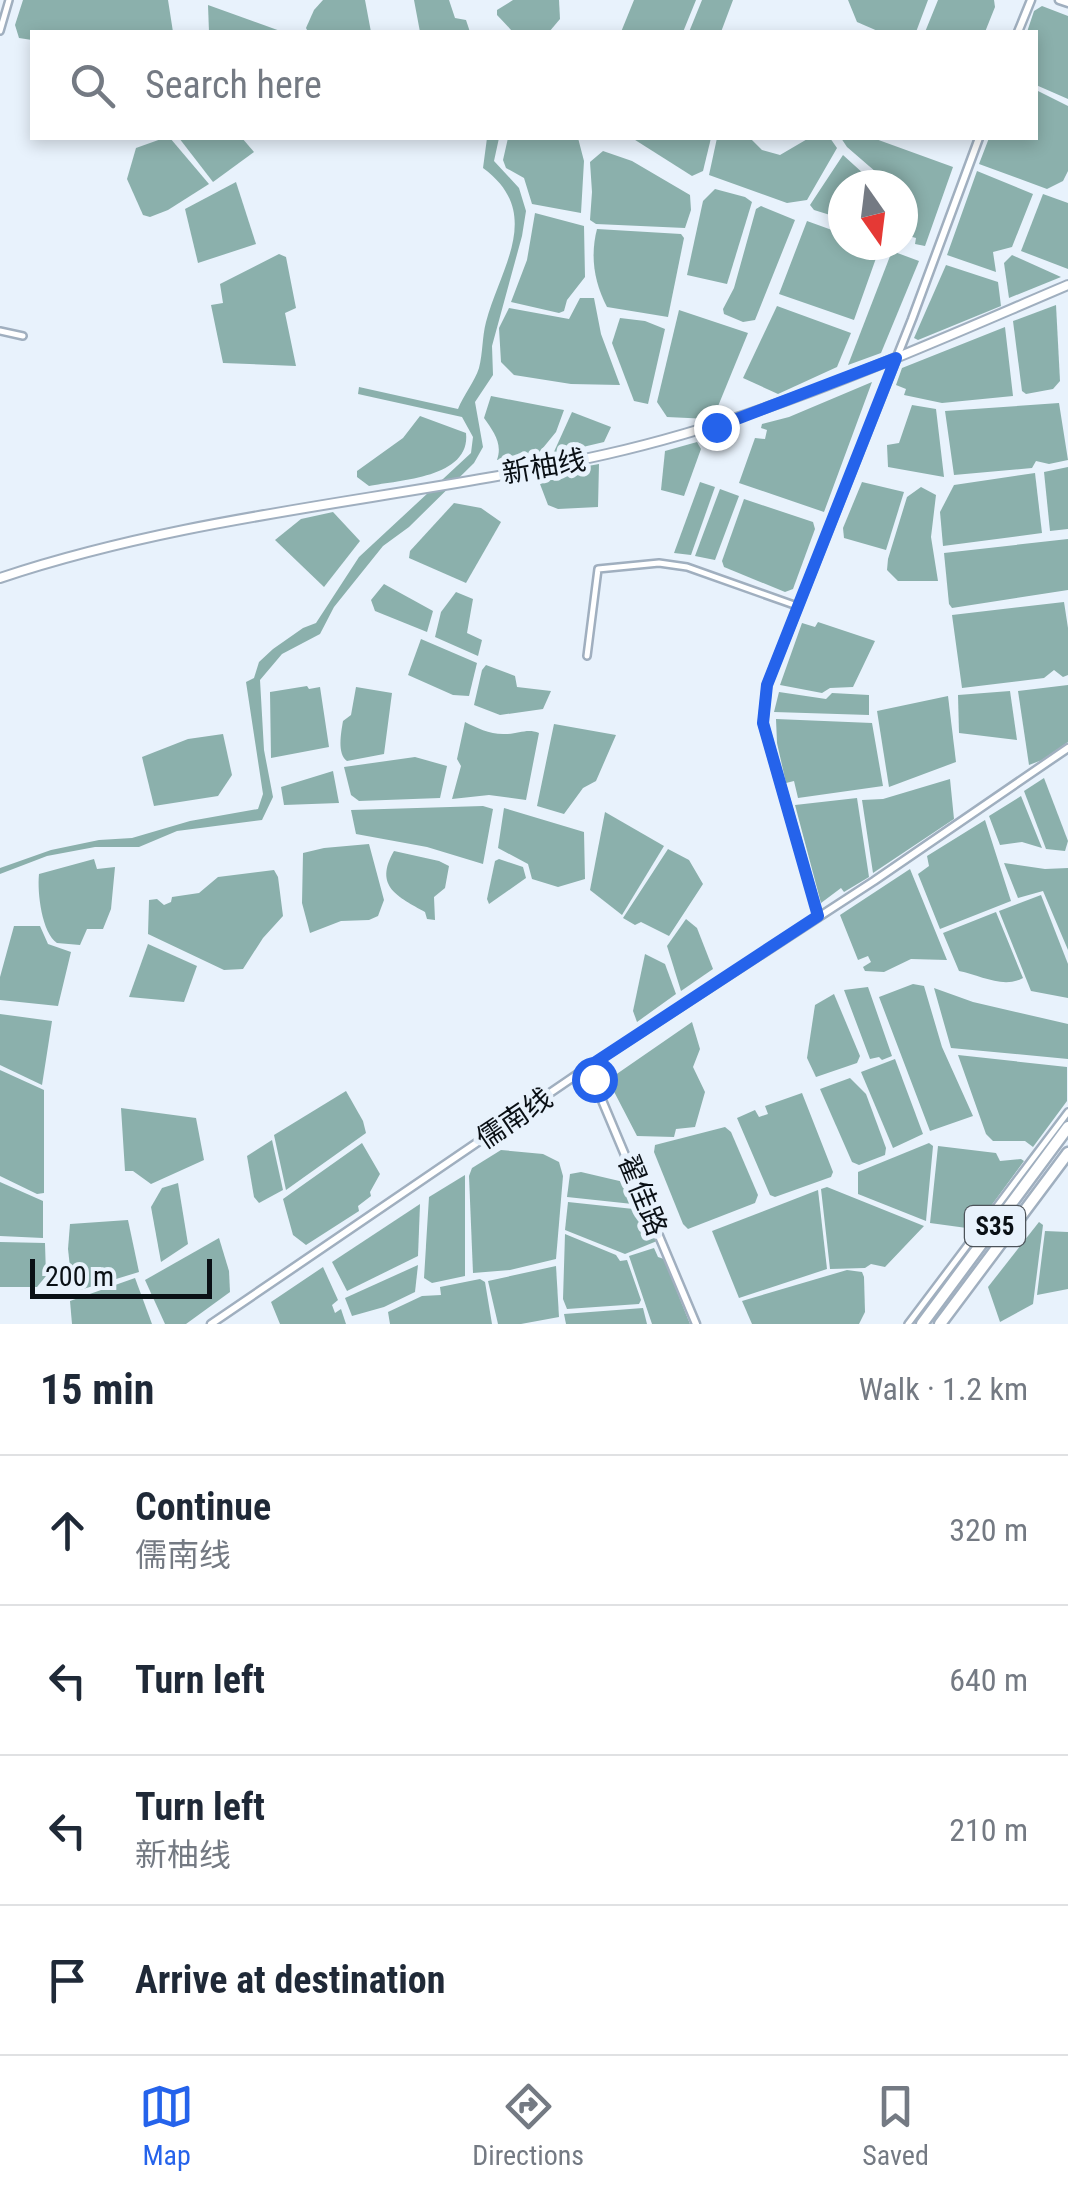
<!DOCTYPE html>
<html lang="en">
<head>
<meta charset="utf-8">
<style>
  body { margin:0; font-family:"Roboto Condensed","Noto Sans SC",sans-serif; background:#f6f6f7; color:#1f2937 }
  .compass { position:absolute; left:828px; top:170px; width:90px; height:90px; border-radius:50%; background:#fff; box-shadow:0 5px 15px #0003; rotate:166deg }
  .scale { position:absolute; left:30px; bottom:25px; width:182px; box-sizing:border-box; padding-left:10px; border:5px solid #0a1015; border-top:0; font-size:28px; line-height:35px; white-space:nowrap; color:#0a1015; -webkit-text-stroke:8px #e8f2fc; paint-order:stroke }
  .stop { position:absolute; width:30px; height:30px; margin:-22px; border:8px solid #2563eb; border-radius:50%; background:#fff }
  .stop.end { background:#2563eb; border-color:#fff; box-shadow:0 2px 10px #0008 }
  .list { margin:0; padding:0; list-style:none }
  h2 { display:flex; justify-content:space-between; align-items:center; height:130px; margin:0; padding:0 40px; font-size:42px }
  h2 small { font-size:32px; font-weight:400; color:#747a83 }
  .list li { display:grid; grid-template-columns:65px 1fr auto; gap:30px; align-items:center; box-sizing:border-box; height:150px; padding:0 40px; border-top:2px solid #e0e1e3 }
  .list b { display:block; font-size:38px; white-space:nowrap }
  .list p { margin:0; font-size:32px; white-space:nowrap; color:#747a83 }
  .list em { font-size:32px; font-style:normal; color:#747a83 }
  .icon { flex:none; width:55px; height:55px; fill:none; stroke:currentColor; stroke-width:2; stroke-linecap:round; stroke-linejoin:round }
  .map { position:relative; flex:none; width:1068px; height:1324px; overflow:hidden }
  .search { position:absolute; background:#fff; box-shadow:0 5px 15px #0003; left:30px; right:30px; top:30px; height:110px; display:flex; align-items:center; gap:25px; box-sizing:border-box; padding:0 35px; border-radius:0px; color:#747a83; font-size:38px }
  .sheet { height:730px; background:#fff }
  nav { display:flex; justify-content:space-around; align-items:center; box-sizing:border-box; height:140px; border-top:2px solid #e0e1e3; background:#fff; font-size:28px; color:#747a83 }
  nav a { display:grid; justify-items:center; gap:5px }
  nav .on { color:#2563eb }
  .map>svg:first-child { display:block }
  .water { fill:#8bb0ac }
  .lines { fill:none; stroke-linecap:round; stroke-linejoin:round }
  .minor-casing { stroke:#a0afbf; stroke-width:10 }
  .tertiary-casing { stroke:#a0afbf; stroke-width:11 }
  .secondary-casing { stroke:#a0afbf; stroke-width:12 }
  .motorway-casing { stroke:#a0afbf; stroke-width:15 }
  .minor { stroke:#fff; stroke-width:5 }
  .tertiary { stroke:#fff; stroke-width:6 }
  .secondary { stroke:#fff; stroke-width:8 }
  .motorway { stroke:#fff; stroke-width:10 }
  .route { stroke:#2563eb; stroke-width:12 }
  .labels { text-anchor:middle; stroke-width:10; stroke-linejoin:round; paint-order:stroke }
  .shield { fill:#e8f2fc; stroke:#4d545a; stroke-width:2.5 }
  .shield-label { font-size:25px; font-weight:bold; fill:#0a1015 }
  .street-label { font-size:28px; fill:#0a1015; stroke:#e8f2fc }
</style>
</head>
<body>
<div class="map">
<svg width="1068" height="1324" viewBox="0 0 1068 1324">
  <rect width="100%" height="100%" fill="#e8f2fc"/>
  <g class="water">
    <path d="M 23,0 L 168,0 L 173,32 L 32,32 L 32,40 L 19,38 L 15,25 Z"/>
    <path d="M 323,0 L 365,0 L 371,32 L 308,32 L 306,28 L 314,10 Z"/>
    <path d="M 414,0 L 449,0 L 455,18 L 466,20 L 470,32 L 420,32 Z"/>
    <path d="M 513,0 L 559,0 L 560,19 L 549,32 L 513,32 L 497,15 L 497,10 Z"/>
    <path d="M 634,0 L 696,0 L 683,32 L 621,32 Z"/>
    <path d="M 702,0 L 733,0 L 721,32 L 689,32 Z"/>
    <path d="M 848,0 L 928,0 L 916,32 L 880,32 L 857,22 Z"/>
    <path d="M 938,0 L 994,0 L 995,7 L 985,32 L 925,32 Z"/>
    <path d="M 208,5 L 283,32 L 209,32 Z"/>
    <path d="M 1042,6 L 1068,16 L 1068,99 L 1036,85 L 1036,32 L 1027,32 L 1034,11 Z"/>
    <path d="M 1036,90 L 1068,106 L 1068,171 L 1063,181 L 1047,189 L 979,164 L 989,138 L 1036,138 Z"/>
    <path d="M 164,138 L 170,138 L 209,184 L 168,210 L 150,217 L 143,215 L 127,179 L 136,148 Z"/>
    <path d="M 179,138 L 242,138 L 254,152 L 213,182 Z"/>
    <path d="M 487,138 L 499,138 L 494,161 L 519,188 L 526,211 L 522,236 L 492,346 L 493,375 L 475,402 L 483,447 L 474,463 L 409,527 L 383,546 L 334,607 L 320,634 L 282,654 L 260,680 L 264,750 L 273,797 L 262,820 L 177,831 L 139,847 L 95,847 L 47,856 L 0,874 L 0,868 L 51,850 L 99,840 L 132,838 L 190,821 L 258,809 L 263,794 L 246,682 L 254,678 L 259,662 L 273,649 L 303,628 L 316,623 L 359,557 L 471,453 L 473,437 L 462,417 L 358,394 L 359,387 L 458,409 C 463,396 475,381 479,368 C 483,353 482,337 486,322 C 501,266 544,213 483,168 Z"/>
    <path d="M 508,138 L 578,138 L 584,161 L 581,213 L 532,204 L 524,178 L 506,168 L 503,160 Z"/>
    <path d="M 632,138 L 711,138 L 703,171 L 692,176 Z"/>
    <path d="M 717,138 L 750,138 L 762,150 L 780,155 L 809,138 L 830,138 L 837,148 L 807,200 L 787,203 L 709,175 Z"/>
    <path d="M 841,138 L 873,138 L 953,167 L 925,246 L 915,244 L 916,238 L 905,235 L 903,238 L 903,185 L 891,185 L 847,147 Z"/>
    <path d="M 603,151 L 632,161 L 690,195 L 691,210 L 685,228 L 596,224 L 590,220 L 592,192 L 590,162 Z"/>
    <path d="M 843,155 L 876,185 L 843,185 L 843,219 L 814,210 L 810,205 Z"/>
    <path d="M 977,171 L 1033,194 L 1012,247 L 993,252 L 996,272 L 947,255 Z"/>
    <path d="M 236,182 L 256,244 L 198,263 L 185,209 Z"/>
    <path d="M 715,189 L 745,197 L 752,202 L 727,284 L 687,275 L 703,201 Z"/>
    <path d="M 1043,194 L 1068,203 L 1068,269 L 1021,251 Z"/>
    <path d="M 761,206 L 795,220 L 755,320 L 743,322 L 724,314 L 723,309 L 734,288 L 756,209 Z"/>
    <path d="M 535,213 L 584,226 L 585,277 L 567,300 L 564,311 L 559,313 L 511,302 L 527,260 Z"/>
    <path d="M 807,221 L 843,234 L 843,245 L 880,247 L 854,320 L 779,294 Z"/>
    <path d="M 597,229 L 681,234 L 684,238 L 668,317 L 607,307 C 594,282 590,256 597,229 Z"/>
    <path d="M 892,251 L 919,261 L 881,353 L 848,365 Z"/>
    <path d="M 279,254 L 286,257 L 296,308 L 285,313 L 296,366 L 223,363 L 211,305 L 223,303 L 220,284 Z"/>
    <path d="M 1012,255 L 1061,277 L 1009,298 L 1004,263 Z"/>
    <path d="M 946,265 L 998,282 L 1001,306 L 918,340 L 914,338 Z"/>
    <path d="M 580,298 L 594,298 L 601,334 L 620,385 L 571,384 L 514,375 L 501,362 L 499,328 L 509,308 L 569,319 Z"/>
    <path d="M 1056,305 L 1060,381 L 1053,389 L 1026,394 L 1022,391 L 1013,321 Z"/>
    <path d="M 777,306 L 851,333 L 837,367 L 778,394 L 743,378 Z"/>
    <path d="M 679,310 L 748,333 L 714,416 L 709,419 L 667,417 L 657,402 Z"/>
    <path d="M 620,318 L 645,321 L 665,329 L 648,404 L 634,401 L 612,343 Z"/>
    <path d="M 1005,327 L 1013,396 L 942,403 L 904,395 L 906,389 L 896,385 L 902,368 Z"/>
    <path d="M 872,382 L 824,512 L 739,483 L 755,438 L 765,439 L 767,430 L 761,428 L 762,424 L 789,417 Z"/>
    <path d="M 491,396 L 564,410 L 556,432 L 538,454 L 497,460 C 503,443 493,431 484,418 Z"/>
    <path d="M 1059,403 L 1068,460 L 1049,464 L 1036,461 L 1032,468 L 954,475 L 945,411 Z"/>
    <path d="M 912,405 L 936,409 L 944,477 L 888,467 L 887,445 L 899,443 Z"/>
    <path d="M 572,412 L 611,427 L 604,442 L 553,454 Z"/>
    <path d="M 420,416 L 466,433 C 471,478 399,480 369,486 L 357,477 L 357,471 L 403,438 Z"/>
    <path d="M 697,442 L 701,449 L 684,496 L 661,490 L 665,451 Z"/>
    <path d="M 599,464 L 598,507 L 558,509 L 548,505 L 540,484 L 533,476 Z"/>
    <path d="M 1068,467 L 1068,529 L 1050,531 L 1044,472 Z"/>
    <path d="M 1035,473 L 1042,533 L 943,546 L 940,512 L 954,485 Z"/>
    <path d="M 700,482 L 715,487 L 691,555 L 674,553 Z"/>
    <path d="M 862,482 L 904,492 L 886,550 L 844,538 L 843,528 Z"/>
    <path d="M 921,487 L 936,495 L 931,537 L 938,581 L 898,581 L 887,570 L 888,559 L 907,497 Z"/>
    <path d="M 720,489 L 739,496 L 715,560 L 695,556 Z"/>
    <path d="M 744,499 L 813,522 L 815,529 L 793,589 L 785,592 L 724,567 L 722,561 Z"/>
    <path d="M 454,503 L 481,508 L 501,522 L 466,583 L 409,558 L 410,551 Z"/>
    <path d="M 333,512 L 360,541 L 324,587 L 275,540 L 301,519 Z"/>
    <path d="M 1068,539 L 1068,590 L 952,608 L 949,604 L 944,553 Z"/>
    <path d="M 384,584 L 433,611 L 427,632 L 375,611 L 371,600 Z"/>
    <path d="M 456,592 L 473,599 L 467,633 L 482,640 L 478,656 L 435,637 L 441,612 Z"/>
    <path d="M 1064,602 L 1068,628 L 1068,675 L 1063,677 L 1054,670 L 1044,678 L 962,688 L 952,615 Z"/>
    <path d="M 818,622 L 875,641 L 853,687 L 830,688 L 822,693 L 780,685 L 802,623 L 815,627 Z"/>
    <path d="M 421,639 L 477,663 L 469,696 L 453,695 L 408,675 Z"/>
    <path d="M 486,665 L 515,676 L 517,687 L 551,691 L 543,709 L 500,715 L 474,705 L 482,670 Z"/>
    <path d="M 1068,685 L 1068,742 L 1042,760 L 1029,765 L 1018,691 Z"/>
    <path d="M 307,686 L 309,689 L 320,687 L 329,747 L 271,758 L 270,692 Z"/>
    <path d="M 356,687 L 392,693 L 384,754 L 347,761 C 337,754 341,733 343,721 L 351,715 Z"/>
    <path d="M 1010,691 L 1017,740 L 959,733 L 958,695 Z"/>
    <path d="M 779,692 L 826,699 L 832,693 L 869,695 L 869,715 L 774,712 Z"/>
    <path d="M 948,696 L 956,762 L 889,787 L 877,711 Z"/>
    <path d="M 776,719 L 872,723 L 883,786 L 798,798 L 794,781 L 786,783 L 777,743 Z"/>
    <path d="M 465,722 C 477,728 491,735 506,734 C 519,734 527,728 539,733 L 526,800 L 489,795 L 452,799 L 461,766 L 457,759 Z"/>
    <path d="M 554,724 L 616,735 L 596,781 L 583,788 L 564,814 L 537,806 Z"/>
    <path d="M 223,734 L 232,775 L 218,796 L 154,806 L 142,757 L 188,739 Z"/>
    <path d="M 415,757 L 447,766 L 440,798 L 359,801 L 351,795 L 344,767 Z"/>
    <path d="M 333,771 L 339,803 L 284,805 L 281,787 Z"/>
    <path d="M 1044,778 L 1068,841 L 1065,851 L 1046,849 L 1024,791 Z"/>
    <path d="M 950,779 L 954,819 L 873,873 L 862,800 L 883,799 Z"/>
    <path d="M 1021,796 L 1042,848 L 1022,842 L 1000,845 L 989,816 Z"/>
    <path d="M 857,798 L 869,877 L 844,892 L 841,888 L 821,903 L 795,805 Z"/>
    <path d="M 483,806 L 493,809 L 483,864 L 427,847 L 356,834 L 351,810 Z"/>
    <path d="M 504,808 L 584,832 L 585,879 L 558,887 L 532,879 L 528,864 L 498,848 Z"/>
    <path d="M 605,812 L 664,846 L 622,915 L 590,890 Z"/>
    <path d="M 985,820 L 1011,901 L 940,929 L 918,874 L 929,866 L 927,856 Z"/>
    <path d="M 369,844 L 384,900 L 378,916 L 369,920 L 341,921 L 310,933 L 302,903 L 303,853 L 324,848 Z"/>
    <path d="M 668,849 L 689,860 L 703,884 L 669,936 L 641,922 L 635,925 L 623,918 Z"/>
    <path d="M 394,851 L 439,861 L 449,866 L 445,888 L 434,897 L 435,920 L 427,919 L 425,912 C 399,897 373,887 394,851 Z"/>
    <path d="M 94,859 L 97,869 L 115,867 L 111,909 L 103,929 L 87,929 L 80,945 L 57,943 C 42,933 37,893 39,874 Z"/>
    <path d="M 499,859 L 523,867 L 526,878 L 489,904 L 487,899 L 495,861 Z"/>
    <path d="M 1004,863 L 1045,869 L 1068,868 L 1068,950 L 1043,891 L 1018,898 Z"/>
    <path d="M 910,869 L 947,960 L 911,959 L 884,972 L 865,971 L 863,967 L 871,962 L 868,956 L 858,960 L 840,915 Z"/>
    <path d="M 274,870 L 278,877 L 283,916 L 263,938 L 243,969 L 224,970 L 148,934 L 149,900 L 157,899 L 164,905 L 171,902 L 172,897 L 199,893 L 218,877 Z"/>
    <path d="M 1041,895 L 1068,964 L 1068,998 L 1031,991 L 999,911 Z"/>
    <path d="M 996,912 L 1023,978 C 1003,989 980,975 959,971 L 943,933 Z"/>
    <path d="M 686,919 L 697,928 L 713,969 L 681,991 L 667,946 Z"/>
    <path d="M 14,926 L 40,926 L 48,944 L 71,952 L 58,1006 L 0,1000 L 0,977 Z"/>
    <path d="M 148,944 L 197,966 L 184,1002 L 129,997 Z"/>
    <path d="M 645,954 L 665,964 L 676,994 L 637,1022 L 633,1011 Z"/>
    <path d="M 913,984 L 924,986 L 942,1047 L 973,1116 L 930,1131 L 879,997 Z"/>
    <path d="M 868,987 L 892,1056 L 882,1060 L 879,1057 L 870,1059 L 844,990 Z"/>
    <path d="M 934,988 L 973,1002 L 1068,1024 L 1068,1059 L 951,1048 Z"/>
    <path d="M 834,994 L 860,1056 L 857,1063 L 816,1077 L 807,1058 L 815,1005 Z"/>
    <path d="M 0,1014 L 52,1021 L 42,1085 L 0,1065 Z"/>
    <path d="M 692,1022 L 700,1049 L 693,1067 L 705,1092 L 695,1127 L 676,1129 L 674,1137 L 637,1136 L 608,1080 Z"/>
    <path d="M 958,1055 L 1067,1067 L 1067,1101 L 1033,1147 L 1025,1141 L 993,1141 L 986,1134 Z"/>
    <path d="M 895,1059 L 923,1134 L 893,1148 L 861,1072 Z"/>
    <path d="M 0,1070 L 44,1090 L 44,1193 L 37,1194 L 0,1176 Z"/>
    <path d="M 850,1078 L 866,1094 L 886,1148 L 885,1155 L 859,1165 L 852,1162 L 820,1089 Z"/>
    <path d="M 346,1091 L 363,1121 L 366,1133 L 286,1190 L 274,1135 Z"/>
    <path d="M 802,1093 L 833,1172 L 831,1177 L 775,1197 L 770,1195 L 737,1118 L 755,1110 L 759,1117 L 768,1114 L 765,1106 Z"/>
    <path d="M 121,1108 L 196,1118 L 204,1160 L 151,1184 L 133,1171 L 125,1171 Z"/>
    <path d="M 725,1127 L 731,1132 L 758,1195 L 755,1203 L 688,1229 L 683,1224 L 654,1152 L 655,1145 Z"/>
    <path d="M 272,1140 L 283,1190 L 259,1203 L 254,1197 L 247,1156 Z"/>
    <path d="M 362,1143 L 380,1174 L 370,1192 L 371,1196 L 358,1206 L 359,1211 L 306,1245 L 293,1235 L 283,1199 Z"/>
    <path d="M 929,1143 L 933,1146 L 926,1221 L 858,1194 L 858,1172 Z"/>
    <path d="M 938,1146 L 996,1153 L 1000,1161 L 1021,1159 L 1024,1161 L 974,1229 L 930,1223 Z"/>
    <path d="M 501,1150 L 543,1154 L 559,1162 L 563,1176 L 556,1259 L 510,1270 L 473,1273 L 469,1176 L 472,1168 Z"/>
    <path d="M 581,1172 L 628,1183 L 642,1205 L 567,1197 L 570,1174 Z"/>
    <path d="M 465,1175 L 465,1276 L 432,1283 L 424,1278 L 429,1197 Z"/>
    <path d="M 0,1182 L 43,1201 L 43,1238 L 0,1236 Z"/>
    <path d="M 178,1183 L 188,1244 L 161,1262 L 151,1207 L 162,1188 Z"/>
    <path d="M 827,1187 L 924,1226 L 885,1267 L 871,1264 L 865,1268 L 830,1269 L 821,1189 Z"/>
    <path d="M 818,1190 L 827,1269 L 739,1298 L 712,1231 Z"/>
    <path d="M 568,1202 L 643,1210 L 657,1241 L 625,1254 L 565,1230 Z"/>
    <path d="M 420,1204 L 418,1256 L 347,1291 L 332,1262 Z"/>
    <path d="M 128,1220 L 139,1272 L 80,1290 L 72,1285 L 68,1249 L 70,1224 Z"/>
    <path d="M 1039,1222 L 1043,1225 L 1033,1304 L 1000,1322 L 988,1287 Z"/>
    <path d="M 1045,1231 L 1068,1232 L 1068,1289 L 1037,1295 Z"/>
    <path d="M 565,1234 L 616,1255 L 620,1261 L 627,1260 L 641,1300 L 639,1304 L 567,1309 L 563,1299 Z"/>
    <path d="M 219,1238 L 229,1271 L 230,1292 L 186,1324 L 165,1324 L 145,1280 Z"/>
    <path d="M 0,1242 L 45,1243 L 46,1276 L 37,1287 L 0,1287 Z"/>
    <path d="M 654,1248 L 658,1257 L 664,1259 L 690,1324 L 652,1324 L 629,1256 Z"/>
    <path d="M 418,1265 L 415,1292 L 384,1307 L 352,1316 L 345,1298 Z"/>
    <path d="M 556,1266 L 559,1317 L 521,1324 L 498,1324 L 488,1281 Z"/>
    <path d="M 323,1267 L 338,1300 L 332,1305 L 335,1313 L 341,1309 L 346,1324 L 280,1324 L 271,1302 Z"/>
    <path d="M 847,1270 L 862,1272 L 864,1277 L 865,1312 L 859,1324 L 752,1324 L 742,1301 Z"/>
    <path d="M 135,1278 L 152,1324 L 72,1324 L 70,1301 Z"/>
    <path d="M 480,1279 L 485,1282 L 492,1324 L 390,1324 L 388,1312 L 422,1296 L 441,1295 L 440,1287 Z"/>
    <path d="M 643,1308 L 647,1324 L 566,1324 L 564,1314 Z"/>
  </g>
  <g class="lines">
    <defs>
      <g id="minor">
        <path d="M 0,31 L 9,0"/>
        <path d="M 0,331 L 23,336"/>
        <path d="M 587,656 L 598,569 L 659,563 L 687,567 L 797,606"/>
        <path d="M 908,1324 L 1068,1112"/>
      </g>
      <g id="tertiary">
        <path d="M 1059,0 L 1068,3"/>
        <path d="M 1018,32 L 1031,0"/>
        <path d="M 818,915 L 763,723 L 767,685 L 912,319 L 979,138"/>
        <path d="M 588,1067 L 696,1324"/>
        <path d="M 211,1324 L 588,1067 L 874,881 L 1068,748"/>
      </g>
      <path id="secondary" d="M 0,578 C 197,512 405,500 607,454 C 770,417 915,350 1068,285"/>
      <g id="motorway">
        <path d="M 922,1324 L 1068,1127"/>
        <path d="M 940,1324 L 1068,1153"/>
      </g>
    </defs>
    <use href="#minor" class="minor-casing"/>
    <use href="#tertiary" class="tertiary-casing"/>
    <use href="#secondary" class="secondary-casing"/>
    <use href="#motorway" class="motorway-casing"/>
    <use href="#minor" class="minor"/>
    <use href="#tertiary" class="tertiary"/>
    <use href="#secondary" class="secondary"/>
    <use href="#motorway" class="motorway"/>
  </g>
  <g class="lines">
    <path class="route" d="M 594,1079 L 588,1067 L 818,916 L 763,723 L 767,685 L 896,358 L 716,427"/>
  </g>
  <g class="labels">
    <rect class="shield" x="965" y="1206" width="60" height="40" rx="8"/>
    <g class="shield-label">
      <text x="995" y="1235">S35</text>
    </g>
    <g class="street-label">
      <text transform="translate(544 466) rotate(-10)" y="10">新柚线</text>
      <text transform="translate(514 1118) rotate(-34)" y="10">儒南线</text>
      <text transform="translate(643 1195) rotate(68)" y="10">翟佳路</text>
    </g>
  </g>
</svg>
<svg class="compass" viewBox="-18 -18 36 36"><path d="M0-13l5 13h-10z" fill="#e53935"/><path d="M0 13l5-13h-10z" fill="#747a83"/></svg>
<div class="scale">200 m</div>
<div class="stop" style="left:594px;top:1079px"></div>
<div class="stop end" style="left:716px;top:427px"></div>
<div class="search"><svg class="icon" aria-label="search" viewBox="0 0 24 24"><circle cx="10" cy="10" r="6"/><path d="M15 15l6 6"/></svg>Search here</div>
</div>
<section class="sheet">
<h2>15 min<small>Walk · 1.2 km</small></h2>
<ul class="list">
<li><svg class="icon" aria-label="ahead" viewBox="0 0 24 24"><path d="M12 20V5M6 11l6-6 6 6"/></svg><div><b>Continue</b><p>儒南线</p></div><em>320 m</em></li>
<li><svg class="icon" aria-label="left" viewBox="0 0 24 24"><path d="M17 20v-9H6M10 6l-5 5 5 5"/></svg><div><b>Turn left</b></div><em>640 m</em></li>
<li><svg class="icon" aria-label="left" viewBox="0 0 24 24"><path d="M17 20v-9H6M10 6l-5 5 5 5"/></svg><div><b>Turn left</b><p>新柚线</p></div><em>210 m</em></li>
<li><svg class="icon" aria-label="arrive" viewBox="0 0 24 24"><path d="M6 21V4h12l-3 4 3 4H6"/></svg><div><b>Arrive at destination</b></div></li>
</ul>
</section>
<nav>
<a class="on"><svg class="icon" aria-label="map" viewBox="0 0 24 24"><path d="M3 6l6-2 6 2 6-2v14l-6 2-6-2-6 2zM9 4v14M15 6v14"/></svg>Map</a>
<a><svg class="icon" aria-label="directions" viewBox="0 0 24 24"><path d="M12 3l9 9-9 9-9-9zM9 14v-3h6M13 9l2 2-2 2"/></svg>Directions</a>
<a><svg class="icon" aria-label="saved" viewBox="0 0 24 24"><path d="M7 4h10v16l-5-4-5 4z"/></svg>Saved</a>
</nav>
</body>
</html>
